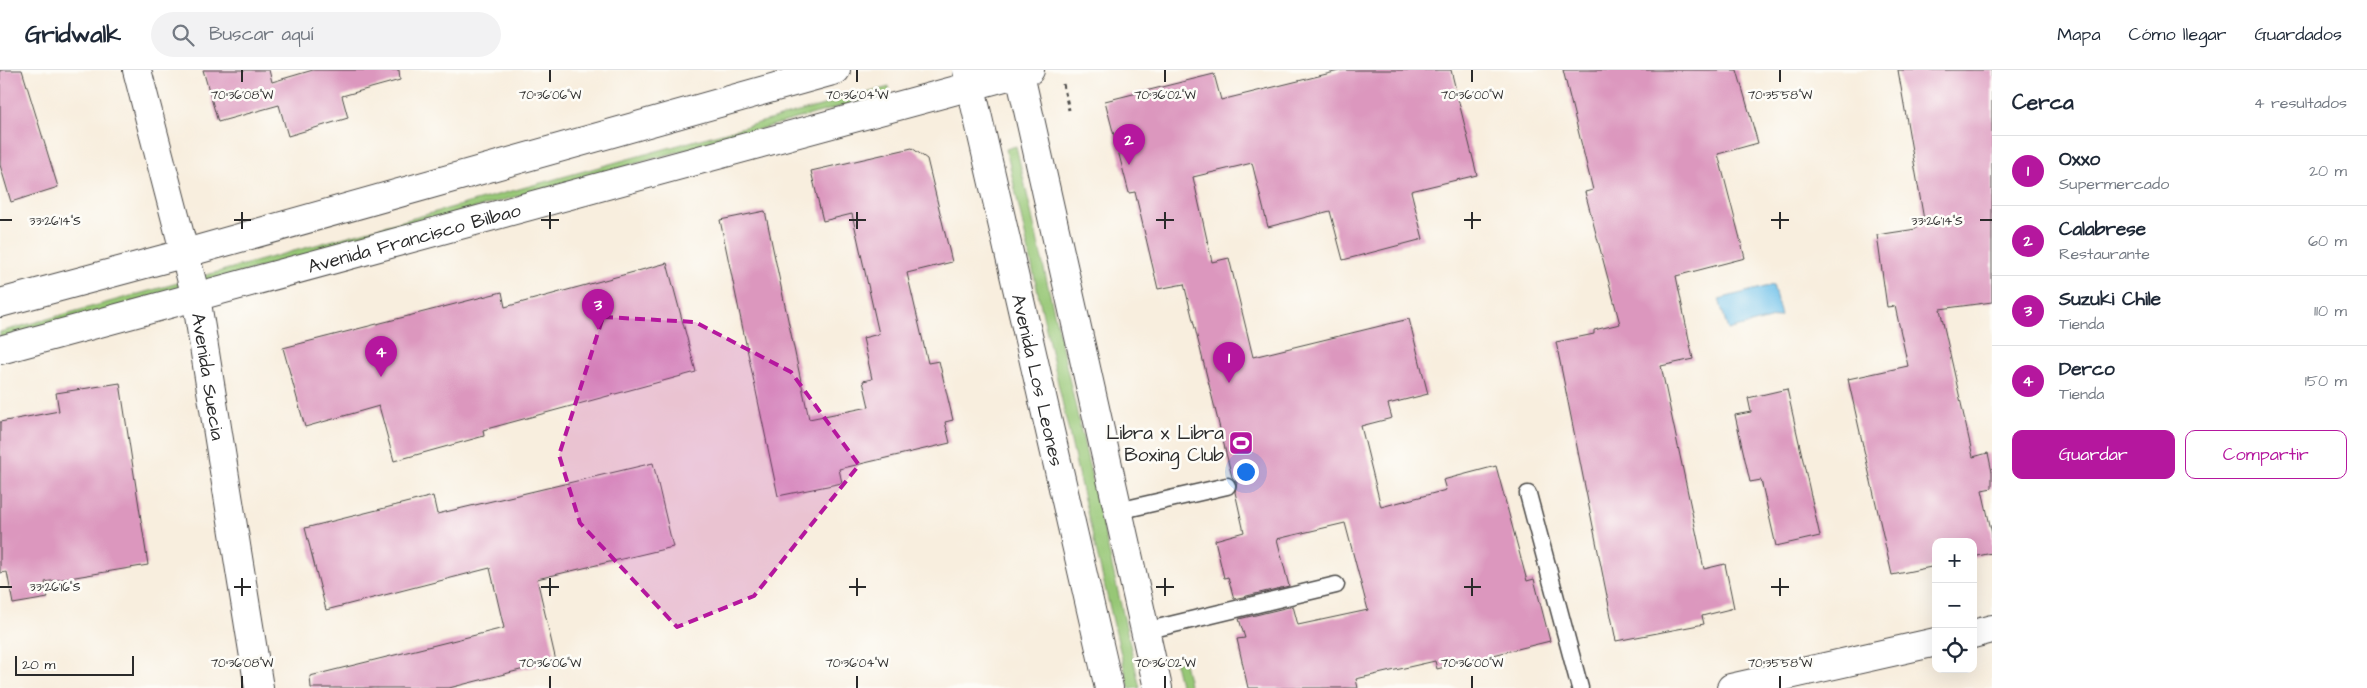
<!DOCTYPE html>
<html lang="es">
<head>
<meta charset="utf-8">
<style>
  body { margin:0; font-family:"Architects Daughter",sans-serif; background:#f2f2f3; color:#1f2937 }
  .controls { position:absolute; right:15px; bottom:15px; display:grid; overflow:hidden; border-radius:10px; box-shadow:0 5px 20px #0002 }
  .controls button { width:45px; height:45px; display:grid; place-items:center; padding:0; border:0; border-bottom:1px solid #e0e1e3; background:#fff; color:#1f2937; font:25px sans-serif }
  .scale { position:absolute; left:15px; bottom:12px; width:119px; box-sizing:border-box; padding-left:5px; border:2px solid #2b2b2b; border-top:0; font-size:14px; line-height:18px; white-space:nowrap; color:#2b2b2b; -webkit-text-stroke:4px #fdfcf7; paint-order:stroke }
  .you { position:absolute; left:1245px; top:401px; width:18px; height:18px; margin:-12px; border:4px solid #fff; border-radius:50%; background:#1a73e8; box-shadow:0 0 0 8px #1a73e833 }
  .badge { display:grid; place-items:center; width:32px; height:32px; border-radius:50%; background:#b5179e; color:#fff; font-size:16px; font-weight:700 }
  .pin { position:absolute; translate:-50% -41px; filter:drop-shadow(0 1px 2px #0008) }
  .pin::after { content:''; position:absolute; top:26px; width:18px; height:15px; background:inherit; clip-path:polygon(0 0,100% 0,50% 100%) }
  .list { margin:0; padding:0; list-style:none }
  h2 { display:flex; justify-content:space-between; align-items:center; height:65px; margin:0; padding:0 20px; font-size:21px }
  h2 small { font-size:16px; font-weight:400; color:#747a83 }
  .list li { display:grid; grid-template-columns:32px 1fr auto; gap:15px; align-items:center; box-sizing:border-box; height:70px; padding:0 20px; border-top:1px solid #e0e1e3 }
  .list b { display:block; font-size:19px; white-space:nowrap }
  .list p { margin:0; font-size:16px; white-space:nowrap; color:#747a83 }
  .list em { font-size:16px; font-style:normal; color:#747a83 }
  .actions { display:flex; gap:10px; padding:15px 20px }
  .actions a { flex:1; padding:11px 0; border:1px solid #b5179e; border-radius:10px; text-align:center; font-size:18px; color:#b5179e }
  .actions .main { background:#b5179e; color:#fff }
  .icon { flex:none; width:28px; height:28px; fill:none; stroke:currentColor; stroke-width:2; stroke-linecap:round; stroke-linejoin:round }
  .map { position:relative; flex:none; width:1992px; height:618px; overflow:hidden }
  header { display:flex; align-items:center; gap:30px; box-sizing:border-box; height:70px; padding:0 25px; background:#fff; border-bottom:1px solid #e0e1e3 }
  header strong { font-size:24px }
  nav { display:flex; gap:28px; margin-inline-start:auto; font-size:18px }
  .search { width:350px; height:45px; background:#f2f2f3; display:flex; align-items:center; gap:12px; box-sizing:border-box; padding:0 18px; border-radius:28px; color:#747a83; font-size:19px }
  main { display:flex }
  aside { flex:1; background:#fff }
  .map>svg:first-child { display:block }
  .green { fill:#97c776; stroke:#617950 }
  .water { fill:#6ec1ea; stroke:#4c768a }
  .building { fill:#dc97be }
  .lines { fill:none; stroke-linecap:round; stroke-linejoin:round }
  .lane-casing { stroke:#4a4846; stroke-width:19 }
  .street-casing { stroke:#4a4846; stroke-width:30 }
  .secondary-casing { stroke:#4a4846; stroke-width:30 }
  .primary-casing { stroke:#4a4846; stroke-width:30 }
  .path { stroke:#4a4846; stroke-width:3; stroke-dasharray:4 4; stroke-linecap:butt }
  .lane { stroke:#fff; stroke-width:16 }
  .street { stroke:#fff; stroke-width:28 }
  .secondary { stroke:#fff; stroke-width:28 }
  .primary { stroke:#fff; stroke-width:28 }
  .marked { fill:#b5179e; fill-opacity:0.2; stroke:#b5179e; stroke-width:4; stroke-dasharray:10 6; stroke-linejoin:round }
  .ticks { fill:none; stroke:#2b2b2b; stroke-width:2 }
  .labels { text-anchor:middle; stroke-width:5; stroke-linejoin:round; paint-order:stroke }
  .street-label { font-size:19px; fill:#2b2b2b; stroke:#fdfcf7 }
  .poi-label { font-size:19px; fill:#2b2b2b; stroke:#fdfcf7; text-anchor:end }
  .ticks-label { font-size:12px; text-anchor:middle; fill:#2b2b2b; stroke:#fdfcf7; stroke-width:5; stroke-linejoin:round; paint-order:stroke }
</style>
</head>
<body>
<header>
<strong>Gridwalk</strong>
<div class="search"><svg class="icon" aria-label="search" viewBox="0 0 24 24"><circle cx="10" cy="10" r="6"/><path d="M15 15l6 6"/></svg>Buscar aquí</div>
<nav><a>Mapa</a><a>Cómo llegar</a><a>Guardados</a></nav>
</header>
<main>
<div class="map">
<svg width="1992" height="618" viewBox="0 0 1992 618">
  <rect width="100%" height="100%" fill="#fdfcf7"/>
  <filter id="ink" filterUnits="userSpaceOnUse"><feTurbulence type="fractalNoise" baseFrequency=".02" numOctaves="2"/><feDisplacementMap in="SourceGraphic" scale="10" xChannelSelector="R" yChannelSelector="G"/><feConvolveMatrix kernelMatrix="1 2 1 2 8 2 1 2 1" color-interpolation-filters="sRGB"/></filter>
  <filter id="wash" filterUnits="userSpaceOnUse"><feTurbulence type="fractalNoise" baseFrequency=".0096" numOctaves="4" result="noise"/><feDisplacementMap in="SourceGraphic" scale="20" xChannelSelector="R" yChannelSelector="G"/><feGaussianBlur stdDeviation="1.12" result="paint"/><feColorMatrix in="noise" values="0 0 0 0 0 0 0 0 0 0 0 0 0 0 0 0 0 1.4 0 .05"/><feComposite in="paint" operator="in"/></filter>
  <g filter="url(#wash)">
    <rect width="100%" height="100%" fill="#f8eede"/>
    <g class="green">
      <path d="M 889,17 L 890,23 L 0,270 L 0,262 Z"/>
      <path d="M 1016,76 L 1140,618 L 1129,618 L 1082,421 L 1006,79 Z"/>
      <path d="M 1183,589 L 1190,618 L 1181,618 L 1175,593 Z"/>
    </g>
    <path class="water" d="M 1773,215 L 1781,246 L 1728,260 L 1719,229 Z"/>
    <g id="blocks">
      <g class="building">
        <path d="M 0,0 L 22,0 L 58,117 L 11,132 L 0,95 Z"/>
        <path d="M 203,0 L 269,0 L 272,12 L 313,0 L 399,0 L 400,10 L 342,26 L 348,48 L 288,66 L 279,35 L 218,52 Z"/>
        <path d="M 1343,0 L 1451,0 L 1477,105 L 1411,121 L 1423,169 L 1343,190 L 1330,141 L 1268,157 L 1252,93 L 1193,107 L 1212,192 L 1229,188 L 1253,287 L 1409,249 L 1428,324 L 1388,334 L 1392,348 L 1361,356 L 1381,437 L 1446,420 L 1443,410 L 1496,396 L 1527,511 L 1534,509 L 1550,571 L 1437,599 L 1435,591 L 1356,609 L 1358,618 L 1248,618 L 1237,569 L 1245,568 L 1239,549 L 1293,536 L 1298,555 L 1368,540 L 1345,453 L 1277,469 L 1289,516 L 1234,529 L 1228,507 L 1224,508 L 1215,470 L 1244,462 L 1235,422 L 1237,413 L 1232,407 L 1184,214 L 1158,219 L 1135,122 L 1129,123 L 1105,31 L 1214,4 L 1221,30 Z"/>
        <path d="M 1563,0 L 1737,0 L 1758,73 L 1718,84 L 1745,188 L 1676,206 L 1693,289 L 1661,296 L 1704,499 L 1725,494 L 1734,538 L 1702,546 L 1704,554 L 1616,571 L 1556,272 L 1594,264 L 1594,260 L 1620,254 L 1585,122 L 1593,120 Z"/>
        <path d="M 1898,0 L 1992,0 L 1992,232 L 1940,239 L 1973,387 L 1988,383 L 1992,402 L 1992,418 L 1982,420 L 1992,464 L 1992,483 L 1973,487 L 1973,472 L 1936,472 L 1936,496 L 1892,505 L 1848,309 L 1908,296 L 1895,236 L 1887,237 L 1877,165 L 1916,159 L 1915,151 L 1924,150 Z"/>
        <path d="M 912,78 L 927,89 L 952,192 L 907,203 L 928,293 L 939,291 L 953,350 L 945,352 L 950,373 L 839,399 L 842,413 L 778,426 L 720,150 L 765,141 L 809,349 L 869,337 L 863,311 L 872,309 L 863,268 L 879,264 L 852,144 L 823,151 L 811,101 Z"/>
        <path d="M 667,193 L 696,302 L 483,360 L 484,366 L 394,391 L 379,336 L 305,357 L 283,278 L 502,222 L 505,237 Z"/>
        <path d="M 120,313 L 148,495 L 45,512 L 48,528 L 13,534 L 7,502 L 0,503 L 0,352 L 59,341 L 56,323 Z"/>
        <path d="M 1787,319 L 1820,466 L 1776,476 L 1761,410 L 1750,412 L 1735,345 L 1751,342 L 1748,328 Z"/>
        <path d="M 653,393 L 673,477 L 537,509 L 556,591 L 449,618 L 311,618 L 310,606 L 504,558 L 490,498 L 326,540 L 305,458 L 433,426 L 437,444 Z"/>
      </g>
    </g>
  </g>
  <g filter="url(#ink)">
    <use href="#blocks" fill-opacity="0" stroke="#4a4846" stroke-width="1"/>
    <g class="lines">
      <defs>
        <g id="lane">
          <path d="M 1528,424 L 1580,618"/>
          <path d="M 1118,441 L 1227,416"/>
          <path d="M 1145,561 L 1336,515"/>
        </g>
        <g id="street">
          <path d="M 1973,564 L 1992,559"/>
          <path d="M 1731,618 L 1936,572"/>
        </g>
        <g id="secondary">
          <path id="s1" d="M 137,0 L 196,227 L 259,618"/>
        </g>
        <g id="primary">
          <path id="s2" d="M 967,0 L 1109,618"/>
          <path d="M 1019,0 L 1158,618"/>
          <path d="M 0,233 L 186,183 L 836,0"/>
          <path id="s3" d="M 0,280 L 1030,0"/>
        </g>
      </defs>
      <use href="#lane" class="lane-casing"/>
      <use href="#street" class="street-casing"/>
      <use href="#secondary" class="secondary-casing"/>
      <use href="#primary" class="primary-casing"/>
      <path class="path" d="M 1063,14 L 1069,40"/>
      <use href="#lane" class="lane"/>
      <use href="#street" class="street"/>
      <use href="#secondary" class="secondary"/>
      <use href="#primary" class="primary"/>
    </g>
  </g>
  <path class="marked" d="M 603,247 L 695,252 L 791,302 L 859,395 L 754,526 L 677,557 L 580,453 L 559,385 Z"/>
  <path class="ticks" d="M 242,0 L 242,12M 550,0 L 550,12M 857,0 L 857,12M 1165,0 L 1165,12M 1472,0 L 1472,12M 1780,0 L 1780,12M 242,142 L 242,159M 550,142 L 550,159M 857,142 L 857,159M 1165,142 L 1165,159M 1472,142 L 1472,159M 1780,142 L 1780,159M 0,150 L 12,150M 234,150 L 251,150M 541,150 L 559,150M 849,150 L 866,150M 1156,150 L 1174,150M 1464,150 L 1481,150M 1771,150 L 1789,150M 1980,150 L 1992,150M 242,508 L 242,526M 550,508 L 550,526M 857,508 L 857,526M 1165,508 L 1165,526M 1472,508 L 1472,526M 1780,508 L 1780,526M 0,517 L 12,517M 234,517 L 251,517M 541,517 L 559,517M 849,517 L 866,517M 1156,517 L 1174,517M 1464,517 L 1481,517M 1771,517 L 1789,517M 242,606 L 242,618M 550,606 L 550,618M 857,606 L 857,618M 1165,606 L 1165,618M 1472,606 L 1472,618M 1780,606 L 1780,618"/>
  <defs>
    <symbol id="stadium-square" viewBox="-11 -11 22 22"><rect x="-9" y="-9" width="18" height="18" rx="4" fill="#b5179e" stroke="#fdfcf7"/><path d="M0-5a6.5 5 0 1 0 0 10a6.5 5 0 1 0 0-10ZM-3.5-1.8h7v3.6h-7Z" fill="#fff"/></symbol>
  </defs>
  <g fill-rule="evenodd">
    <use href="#stadium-square" x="1227" y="359" width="28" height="28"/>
  </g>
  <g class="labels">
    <g class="street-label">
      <text dy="7" stroke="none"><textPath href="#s3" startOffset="429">Avenida Francisco Bilbao</textPath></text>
      <text dy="7" stroke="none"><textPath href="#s1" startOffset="315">Avenida Suecia</textPath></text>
      <text dy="7" stroke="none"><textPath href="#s2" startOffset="318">Avenida Los Leones</textPath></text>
    </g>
    <g class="poi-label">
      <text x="1224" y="369">Libra x Libra<tspan x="1224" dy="22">Boxing Club</tspan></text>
    </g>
  </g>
  <g class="ticks-label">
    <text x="242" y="29">70°36'08"W</text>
    <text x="550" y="29">70°36'06"W</text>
    <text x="857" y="29">70°36'04"W</text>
    <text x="1165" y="29">70°36'02"W</text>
    <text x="1472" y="29">70°36'00"W</text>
    <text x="1780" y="29">70°35'58"W</text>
    <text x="55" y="155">33°26'14"S</text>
    <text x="1937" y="155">33°26'14"S</text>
    <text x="55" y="521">33°26'16"S</text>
    <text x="242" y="597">70°36'08"W</text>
    <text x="550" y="597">70°36'06"W</text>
    <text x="857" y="597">70°36'04"W</text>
    <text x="1165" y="597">70°36'02"W</text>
    <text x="1472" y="597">70°36'00"W</text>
    <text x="1780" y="597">70°35'58"W</text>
  </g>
</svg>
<div class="controls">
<button>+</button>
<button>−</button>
<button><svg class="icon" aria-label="locate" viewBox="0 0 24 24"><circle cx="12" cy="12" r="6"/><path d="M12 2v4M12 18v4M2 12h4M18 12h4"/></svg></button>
</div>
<div class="scale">20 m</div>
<div class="you"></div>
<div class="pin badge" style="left:1229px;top:313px">1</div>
<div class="pin badge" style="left:1129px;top:95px">2</div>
<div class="pin badge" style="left:598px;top:260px">3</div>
<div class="pin badge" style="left:381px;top:307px">4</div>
</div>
<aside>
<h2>Cerca<small>4 resultados</small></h2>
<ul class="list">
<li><span class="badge">1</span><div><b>Oxxo</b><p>Supermercado</p></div><em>20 m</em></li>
<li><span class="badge">2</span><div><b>Calabrese</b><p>Restaurante</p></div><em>60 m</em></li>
<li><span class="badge">3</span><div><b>Suzuki Chile</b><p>Tienda</p></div><em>110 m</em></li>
<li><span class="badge">4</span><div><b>Derco</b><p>Tienda</p></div><em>150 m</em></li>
</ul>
<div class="actions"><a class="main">Guardar</a><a>Compartir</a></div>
</aside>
</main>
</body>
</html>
